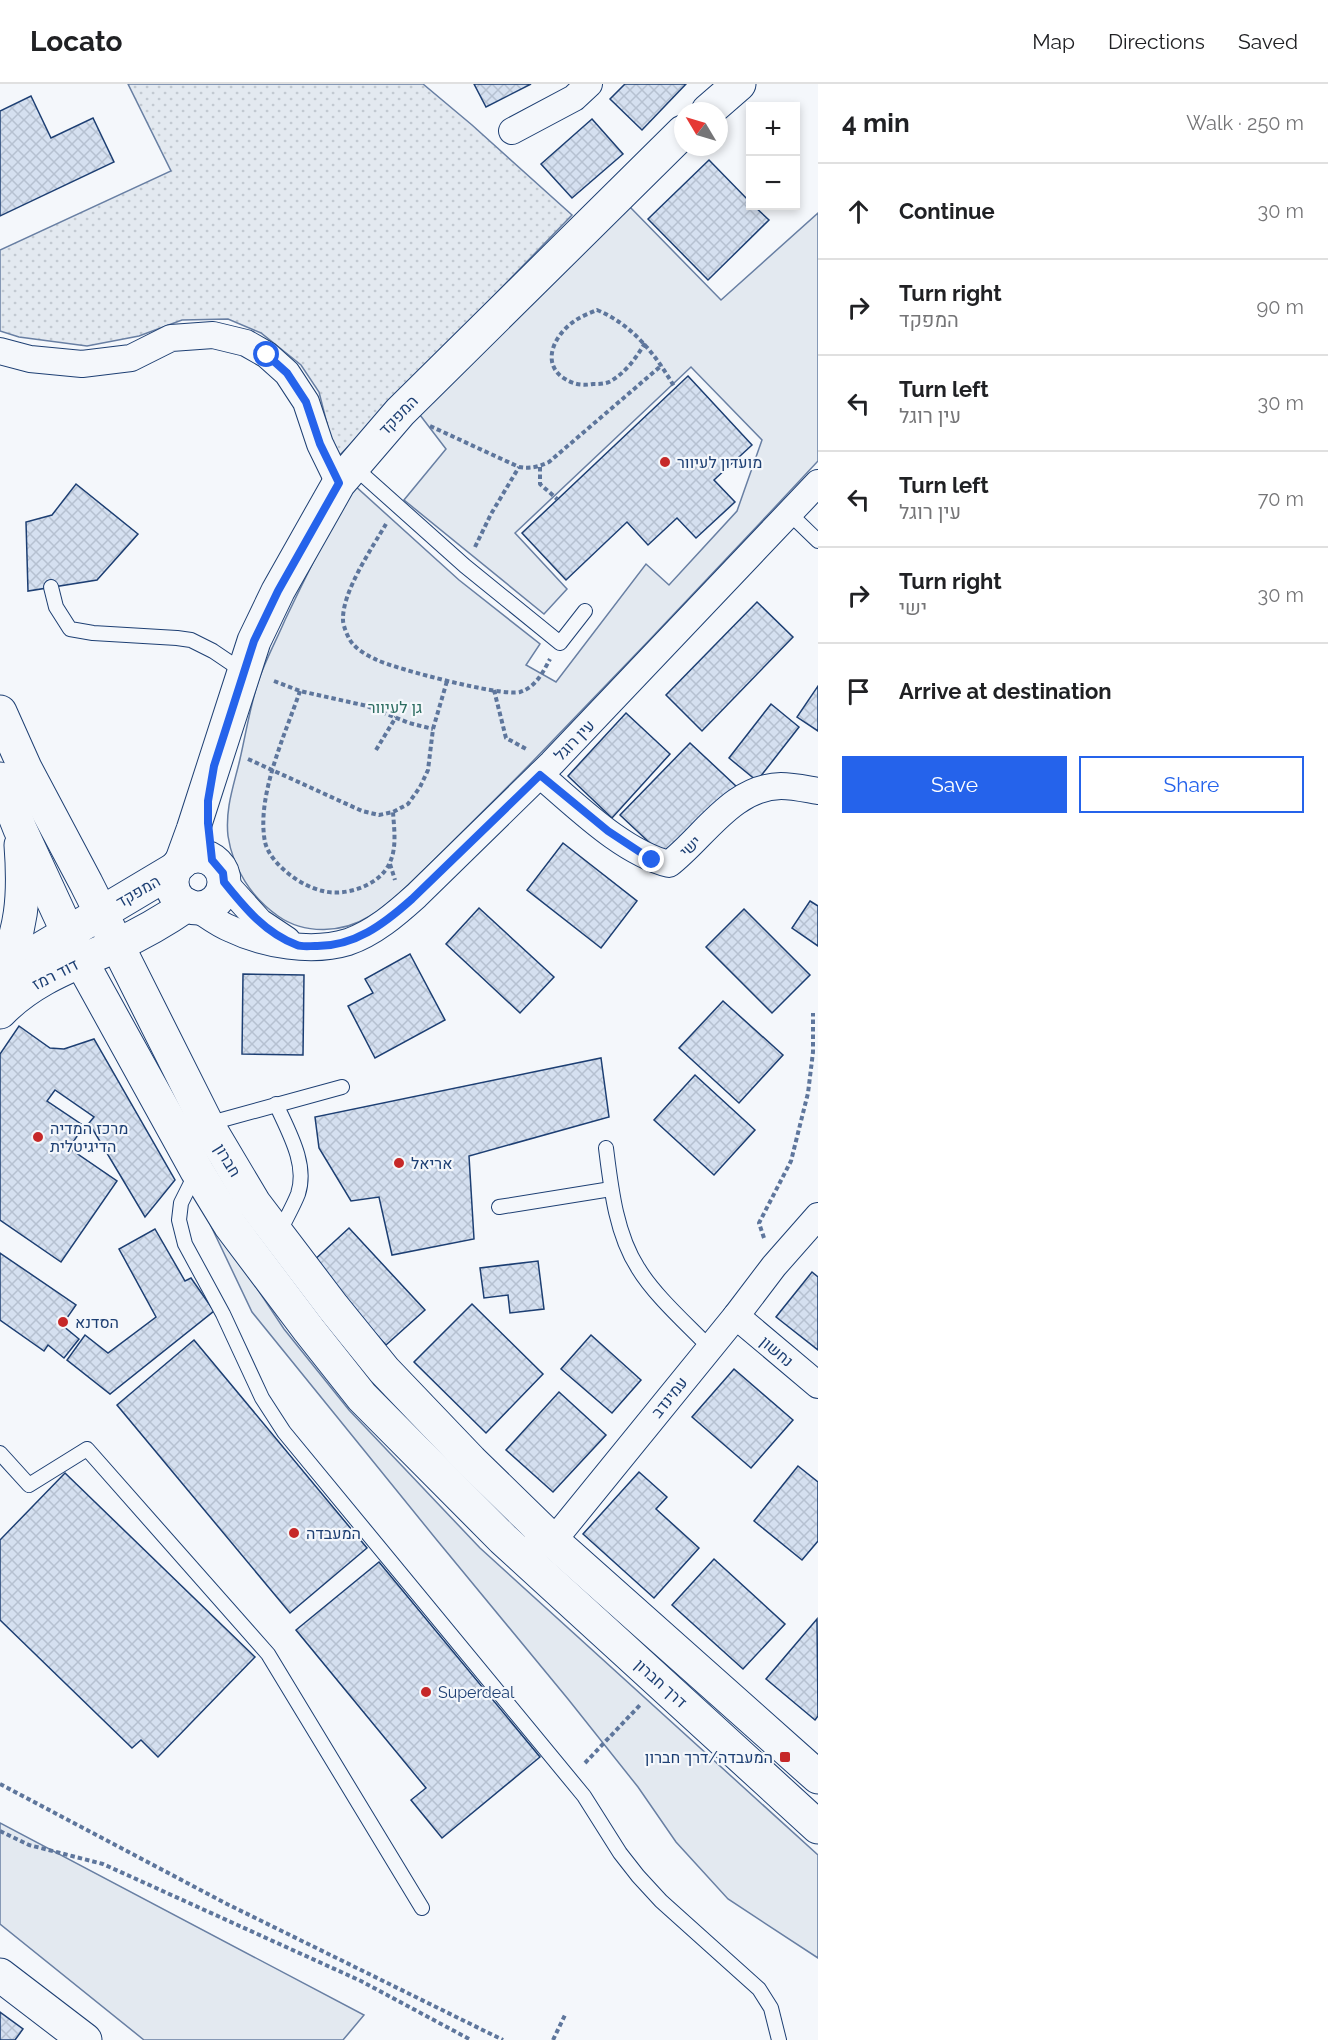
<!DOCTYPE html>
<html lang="en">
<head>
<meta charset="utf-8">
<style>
  body { margin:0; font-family:Raleway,Heebo,sans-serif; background:#f6f6f6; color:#202124 }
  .controls { position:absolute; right:18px; top:18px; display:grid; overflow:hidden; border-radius:0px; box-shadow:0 3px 9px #0003 }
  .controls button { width:54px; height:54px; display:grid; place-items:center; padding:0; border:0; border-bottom:2px solid #e0e0e0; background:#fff; color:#202124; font:30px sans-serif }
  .compass { position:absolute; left:674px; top:18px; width:54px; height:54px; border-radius:50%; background:#fff; box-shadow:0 3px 9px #0003; rotate:308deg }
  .stop { position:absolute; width:18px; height:18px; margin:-14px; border:4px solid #2563eb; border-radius:50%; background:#fff }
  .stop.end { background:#2563eb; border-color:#fff; box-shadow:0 2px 6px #0008 }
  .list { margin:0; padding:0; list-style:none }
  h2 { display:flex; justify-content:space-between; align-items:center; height:78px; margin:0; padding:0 24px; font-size:26px }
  h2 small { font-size:20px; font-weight:400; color:#757577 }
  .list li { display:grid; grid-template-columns:39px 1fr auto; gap:18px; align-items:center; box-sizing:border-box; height:96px; padding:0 24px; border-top:2px solid #e0e0e0 }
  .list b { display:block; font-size:22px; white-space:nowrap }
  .list p { margin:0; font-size:20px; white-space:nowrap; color:#757577 }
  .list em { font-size:20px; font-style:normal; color:#757577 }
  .actions { display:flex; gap:12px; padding:18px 24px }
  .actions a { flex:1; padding:14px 0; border:2px solid #2563eb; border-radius:0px; text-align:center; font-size:21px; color:#2563eb }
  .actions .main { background:#2563eb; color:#fff }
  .icon { flex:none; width:33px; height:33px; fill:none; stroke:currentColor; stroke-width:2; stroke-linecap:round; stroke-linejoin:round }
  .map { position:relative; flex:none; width:818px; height:1956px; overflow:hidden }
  header { display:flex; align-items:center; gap:36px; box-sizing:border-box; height:84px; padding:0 30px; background:#fff; border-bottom:2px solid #e0e0e0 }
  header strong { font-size:28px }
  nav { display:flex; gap:33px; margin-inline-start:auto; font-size:21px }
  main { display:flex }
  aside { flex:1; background:#fff }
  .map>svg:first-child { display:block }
  .grass { fill:url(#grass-dots); stroke:#687fa3; stroke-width:1.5 }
  .park { fill:#e3e9f0; stroke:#687fa3; stroke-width:1.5 }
  .building { fill:url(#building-cross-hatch); stroke:#1d3f73; stroke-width:1.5 }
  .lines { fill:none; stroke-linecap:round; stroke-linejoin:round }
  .lane-casing { stroke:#1d3f73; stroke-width:16 }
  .street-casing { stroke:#1d3f73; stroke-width:28 }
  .secondary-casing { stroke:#1d3f73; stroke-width:35 }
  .highway-casing { stroke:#1d3f73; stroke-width:35 }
  .path { stroke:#5e769c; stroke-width:4; stroke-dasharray:4.5 3; stroke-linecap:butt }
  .lane { stroke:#f4f7fb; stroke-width:14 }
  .street { stroke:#f4f7fb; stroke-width:26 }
  .secondary { stroke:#f4f7fb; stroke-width:33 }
  .highway { stroke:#f4f7fb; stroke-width:33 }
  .route { stroke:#2563eb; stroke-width:8 }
  .poi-dot { fill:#c62828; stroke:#f4f7fb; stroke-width:2 }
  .labels { text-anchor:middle; stroke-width:4.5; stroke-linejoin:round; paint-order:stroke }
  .street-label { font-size:16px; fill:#1d3f73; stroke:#f4f7fb }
  .poi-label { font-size:16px; fill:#1d3f73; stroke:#f4f7fb; text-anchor:start }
  .park-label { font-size:16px; fill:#2c6c60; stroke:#f4f7fb }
</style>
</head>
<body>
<header>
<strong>Locato</strong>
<nav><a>Map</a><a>Directions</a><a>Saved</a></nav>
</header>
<main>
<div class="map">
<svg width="818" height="1956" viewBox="0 0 818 1956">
  <defs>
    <pattern id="grass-dots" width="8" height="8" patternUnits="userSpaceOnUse" patternTransform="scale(1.5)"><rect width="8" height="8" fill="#e3e9f0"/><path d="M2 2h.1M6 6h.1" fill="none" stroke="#c2c9d1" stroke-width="1.8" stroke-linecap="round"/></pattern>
    <pattern id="building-cross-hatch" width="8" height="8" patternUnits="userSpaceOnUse" patternTransform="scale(1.5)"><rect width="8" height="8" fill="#d5e0f0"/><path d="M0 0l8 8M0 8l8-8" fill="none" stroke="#b6c1d1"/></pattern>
  </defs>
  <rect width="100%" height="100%" fill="#f4f7fb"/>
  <path class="grass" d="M 128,0 L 423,0 L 472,41 L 572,131 L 336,375 L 319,308 L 301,281 L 261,249 L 228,235 L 182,236 L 139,252 L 87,262 L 19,253 L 0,247 L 0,166 L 171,87 Z"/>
  <g class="park">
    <path d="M 629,122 L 721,216 L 818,129 L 818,377 C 724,478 629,578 533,677 C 500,711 467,743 434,776 C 413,796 394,817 370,832 C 343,849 305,851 278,832 C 252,814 233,785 228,752 C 225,724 234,701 240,675 C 246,649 250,623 258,598 C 265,577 276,557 285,536 C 307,490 329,445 354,401 L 459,496 L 540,560 L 526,581 L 556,598 L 646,480 L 669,501 L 737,427 L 762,356 L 691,283 L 515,449 L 567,505 L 544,530 L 404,416 L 446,365 L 420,331 Z"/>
    <path d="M 200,1119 L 284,1245 L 349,1326 L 480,1464 L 818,1771 L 818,1874 L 728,1815 L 676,1758 L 638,1703 L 568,1615 L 436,1455 L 252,1228 Z"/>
    <path d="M 0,1739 L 364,1931 L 343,1956 L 144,1956 L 0,1840 Z"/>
  </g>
  <g class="building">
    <path d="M 474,0 L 531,0 L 486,23 Z"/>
    <path d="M 625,0 L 686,0 L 642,46 L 610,15 Z"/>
    <path d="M 31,12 L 51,54 L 93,34 L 114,78 L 0,132 L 0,27 Z"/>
    <path d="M 592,35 L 623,70 L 572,114 L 541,80 Z"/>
    <path d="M 709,76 L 750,118 L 750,122 L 754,122 L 769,136 L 708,196 L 648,135 Z"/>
    <path d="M 688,292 L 752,361 L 714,396 L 735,418 L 696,454 L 677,434 L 648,461 L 627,438 L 566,496 L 522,449 Z"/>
    <path d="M 76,400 L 138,450 L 97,496 L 28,507 L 26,438 L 52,431 Z"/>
    <path d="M 757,518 L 793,553 L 702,647 L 666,611 Z"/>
    <path d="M 818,602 L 818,647 L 797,633 Z"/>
    <path d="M 771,620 L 799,643 L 757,697 L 729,674 Z"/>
    <path d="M 626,629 L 670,670 L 612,734 L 568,692 Z"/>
    <path d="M 690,659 L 737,703 L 668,776 L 620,731 Z"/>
    <path d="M 563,759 L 637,817 L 601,864 L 527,806 Z"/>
    <path d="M 810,817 L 818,822 L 818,862 L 792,844 Z"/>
    <path d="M 479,824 L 554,893 L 520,929 L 446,860 Z"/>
    <path d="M 744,825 L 810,891 L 772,929 L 706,863 Z"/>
    <path d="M 410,870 L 445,936 L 375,974 L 348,922 L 373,909 L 365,895 Z"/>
    <path d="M 243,890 L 304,891 L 303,971 L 242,970 Z"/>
    <path d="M 723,917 L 783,971 L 739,1019 L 679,964 Z"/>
    <path d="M 19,942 L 50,964 L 64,965 L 94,955 L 175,1096 L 145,1133 L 89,1039 L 94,1033 L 55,1006 L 47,1017 L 84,1042 L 69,1064 L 117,1097 L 61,1178 L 0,1136 L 0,970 Z"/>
    <path d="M 601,974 L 609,1033 L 469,1072 L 474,1155 L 392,1171 L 379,1113 L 351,1117 L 319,1064 L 315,1033 Z"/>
    <path d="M 695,991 L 755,1046 L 714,1091 L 654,1036 Z"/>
    <path d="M 349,1144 L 425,1226 L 386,1261 L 311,1179 Z"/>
    <path d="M 155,1145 L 185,1197 L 191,1194 L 214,1227 L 110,1310 L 67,1276 L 85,1251 L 108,1269 L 156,1233 L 119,1165 Z"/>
    <path d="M 0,1169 L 76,1221 L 62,1241 L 79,1255 L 64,1274 L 48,1261 L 44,1267 L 0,1236 Z"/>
    <path d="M 538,1177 L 544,1225 L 510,1229 L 508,1211 L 484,1214 L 480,1184 Z"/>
    <path d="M 812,1188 L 818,1193 L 818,1266 L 776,1233 Z"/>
    <path d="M 472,1220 L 543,1290 L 486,1349 L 414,1278 Z"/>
    <path d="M 591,1251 L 641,1296 L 612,1329 L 561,1285 Z"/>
    <path d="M 194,1256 L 367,1464 L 290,1529 L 117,1321 Z"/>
    <path d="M 734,1285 L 793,1336 L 751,1384 L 692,1333 Z"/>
    <path d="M 559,1308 L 606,1351 L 553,1408 L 506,1366 Z"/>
    <path d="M 798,1382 L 818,1398 L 818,1457 L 802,1476 L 754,1437 Z"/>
    <path d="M 639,1388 L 667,1413 L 656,1425 L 699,1464 L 654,1514 L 583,1450 Z"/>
    <path d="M 65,1389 L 255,1573 L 158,1673 L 141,1656 L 132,1664 L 0,1536 L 0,1456 Z"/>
    <path d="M 714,1475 L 785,1540 L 743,1585 L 672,1521 Z"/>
    <path d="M 379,1478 L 540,1673 L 442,1754 L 411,1716 L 426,1704 L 296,1546 Z"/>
    <path d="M 817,1535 L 818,1632 L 815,1636 L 766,1595 Z"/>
    <path d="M 0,1928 L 23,1945 L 15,1956 L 0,1956 Z"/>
  </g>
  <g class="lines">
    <defs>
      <g id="lane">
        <path d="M 353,382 L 465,482 L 560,559 L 585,527"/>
        <path d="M 789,429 L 818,457"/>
        <path d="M 51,503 L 56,523 L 70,545 L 93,549 L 177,554 L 191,556 L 213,567 L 244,588"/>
        <path d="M 276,1020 C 288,1047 308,1080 298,1110 C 293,1123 285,1136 279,1149"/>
        <path d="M 207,1040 L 342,1003"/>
        <path d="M 606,1064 C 611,1104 616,1150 638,1184 C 655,1212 687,1240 709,1263"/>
        <path d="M 196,1089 L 181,1119 L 179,1136 L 185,1160 L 223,1230 L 262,1314 L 284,1348 L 584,1712 L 620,1769 L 638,1792 L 661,1817 L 759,1905 L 771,1924 L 779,1956"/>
        <path d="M 499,1123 L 611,1105"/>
        <path d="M 0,1369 L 29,1401 L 87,1365 L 268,1570 L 422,1824"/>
      </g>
      <g id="street">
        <path d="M 512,47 L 574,14 L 589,0"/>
        <path d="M 0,267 L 30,275 L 82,280 L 131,274 L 171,254 L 213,251 L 246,259 L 267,271 L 287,289 L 306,318 L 320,360 L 339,399"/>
        <path d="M 540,691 C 577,722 622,768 669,780 C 704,753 732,703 781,702 C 793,702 806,705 818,707"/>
        <path d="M 224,798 L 260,838 L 287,856"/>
        <path d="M 196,824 C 207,831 218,840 231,845 C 264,861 312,869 348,858 C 374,849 396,830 416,812 L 552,679 L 818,399"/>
        <path d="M 736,1232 L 818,1301"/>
        <path d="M 536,1459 L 553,1457 L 736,1232 L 774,1182 L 818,1132"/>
      </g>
      <g id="secondary">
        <path d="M 708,27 L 739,0"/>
        <circle cx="198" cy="798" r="26"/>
        <path d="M 181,779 L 193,746 L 254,557 L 278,507 L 339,399 L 400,328 L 683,48"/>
        <path d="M 0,897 L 24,875 L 175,785"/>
        <path d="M 0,928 C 33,894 73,881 115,862 C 141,850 164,837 187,821"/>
        <path d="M 0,1891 L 85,1956"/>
      </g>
      <g id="highway">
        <path d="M 0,628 L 25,684 L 86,799 L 207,1040 L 254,1119 L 333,1223 L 384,1286 L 471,1377 L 553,1457 L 818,1693"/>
        <path d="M 0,695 L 20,745 L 81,877 L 197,1087 L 230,1141 L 309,1246 L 362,1313 L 503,1455 L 818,1743"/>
        <path d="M 0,894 C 22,847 25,813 21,761"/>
      </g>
    </defs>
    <use href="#lane" class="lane-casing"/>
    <use href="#street" class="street-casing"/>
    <use href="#secondary" class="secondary-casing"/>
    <use href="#highway" class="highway-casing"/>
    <g class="path">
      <path d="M 645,259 C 636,274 626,288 611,297 C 606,300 599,300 593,300 C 581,302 572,300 562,293 C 540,276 557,248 576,236 C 582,232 590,229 597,226 C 633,241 656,271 675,304"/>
      <path d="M 430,342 L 519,383 C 530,385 538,383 549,378 L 662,281"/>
      <path d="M 540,383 L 540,400 L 557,415"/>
      <path d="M 386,440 C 372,464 342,508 343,536 C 343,542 349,557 354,561 C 359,567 370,573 377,576 C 396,585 502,613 520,608 C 536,603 543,588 550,575"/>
      <path d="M 475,463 L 491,430 L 519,383"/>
      <path d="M 274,597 L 300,607 L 367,622 L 409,639 L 433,645"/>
      <path d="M 494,606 L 506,654 L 528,666"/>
      <path d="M 300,607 C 285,651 256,712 265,758 C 270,780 302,803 323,807 C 346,813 381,801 390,778 C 397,763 394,744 393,728"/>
      <path d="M 376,666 L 396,633"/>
      <path d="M 248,675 L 362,727 L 379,731 L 393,728 L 408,720 L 420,703 L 428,686 L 433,645 L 447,597"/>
      <path d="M 390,780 L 395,796"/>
      <path d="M 764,1154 L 759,1139 L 791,1077 L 808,1009 L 813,968 L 813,929"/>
      <path d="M 585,1679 L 640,1621"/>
      <path d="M 0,1700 L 227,1820 L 503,1956"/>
      <path d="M 0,1747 L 29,1761 L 103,1780 L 361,1897 L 471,1956"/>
      <path d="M 553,1956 L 566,1929"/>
    </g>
    <use href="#lane" class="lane"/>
    <use href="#street" class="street"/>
    <use href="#secondary" class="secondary"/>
    <use href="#highway" class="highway"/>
  </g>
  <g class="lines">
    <path class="route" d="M 267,271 L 287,289 L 306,318 L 320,360 L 339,399 L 278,507 L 254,557 L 214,682 L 208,717 L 208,739 L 212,776 L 223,789 L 224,798 C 244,823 265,849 297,861 C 302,863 309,862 315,862 C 354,863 384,840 412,815 L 540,691 L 608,747 L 652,776"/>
  </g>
  <g class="poi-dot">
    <circle cx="665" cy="378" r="6"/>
    <circle cx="38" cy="1053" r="6"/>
    <circle cx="399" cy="1079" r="6"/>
    <circle cx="63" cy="1238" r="6"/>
    <circle cx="294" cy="1449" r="6"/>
    <circle cx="426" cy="1608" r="6"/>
    <rect x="779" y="1667" width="12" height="12" rx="3"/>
  </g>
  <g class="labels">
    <g class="street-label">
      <text transform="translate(398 331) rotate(-46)" y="6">המפקד</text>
      <text transform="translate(574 656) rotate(-46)" y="6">עין רוגל</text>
      <text transform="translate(690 762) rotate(-44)" y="6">ישי</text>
      <text transform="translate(138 807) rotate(-30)" y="6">המפקד</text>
      <text transform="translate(55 890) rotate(-27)" y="6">דוד רמז</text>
      <text transform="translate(228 1076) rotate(59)" y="6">חברון</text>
      <text transform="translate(777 1267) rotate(40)" y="6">נחשון</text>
      <text transform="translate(669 1313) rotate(-51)" y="6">עמינדב</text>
      <text transform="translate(661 1599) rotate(42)" y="6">דרך חברון</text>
    </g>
    <g class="poi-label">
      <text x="677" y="384">מועדון לעיוור</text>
      <text x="50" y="1050">מרכז המדיה<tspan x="50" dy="18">הדיגיטלית</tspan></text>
      <text x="411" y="1085">אריאל</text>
      <text x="75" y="1244">הסדנא</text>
      <text x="306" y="1455">המעבדה</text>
      <text x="438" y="1614">Superdeal</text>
      <text x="773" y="1679" text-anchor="end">המעבדה/דרך חברון</text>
    </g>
    <g class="park-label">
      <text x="395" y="629">גן לעיוור</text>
    </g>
  </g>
</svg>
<div class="controls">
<button>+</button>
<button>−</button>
</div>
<svg class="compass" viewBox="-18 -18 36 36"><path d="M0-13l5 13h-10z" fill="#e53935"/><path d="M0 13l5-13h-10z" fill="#757577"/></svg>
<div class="stop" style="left:267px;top:271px"></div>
<div class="stop end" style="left:652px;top:776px"></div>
</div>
<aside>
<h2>4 min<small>Walk · 250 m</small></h2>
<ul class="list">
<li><svg class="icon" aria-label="ahead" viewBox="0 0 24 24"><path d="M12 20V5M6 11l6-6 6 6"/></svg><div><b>Continue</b></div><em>30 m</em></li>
<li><svg class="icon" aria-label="right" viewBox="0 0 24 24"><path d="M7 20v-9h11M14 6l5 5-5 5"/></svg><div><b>Turn right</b><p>המפקד</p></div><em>90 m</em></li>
<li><svg class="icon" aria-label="left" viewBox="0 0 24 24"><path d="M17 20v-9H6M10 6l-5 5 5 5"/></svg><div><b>Turn left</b><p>עין רוגל</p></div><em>30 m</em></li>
<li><svg class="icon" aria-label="left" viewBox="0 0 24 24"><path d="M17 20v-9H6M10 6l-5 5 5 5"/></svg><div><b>Turn left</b><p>עין רוגל</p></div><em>70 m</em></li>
<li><svg class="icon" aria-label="right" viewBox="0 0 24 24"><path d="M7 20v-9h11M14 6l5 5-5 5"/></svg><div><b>Turn right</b><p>ישי</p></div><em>30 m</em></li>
<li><svg class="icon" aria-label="arrive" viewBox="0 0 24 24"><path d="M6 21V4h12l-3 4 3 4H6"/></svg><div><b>Arrive at destination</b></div></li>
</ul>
<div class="actions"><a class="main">Save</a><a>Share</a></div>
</aside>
</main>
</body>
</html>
